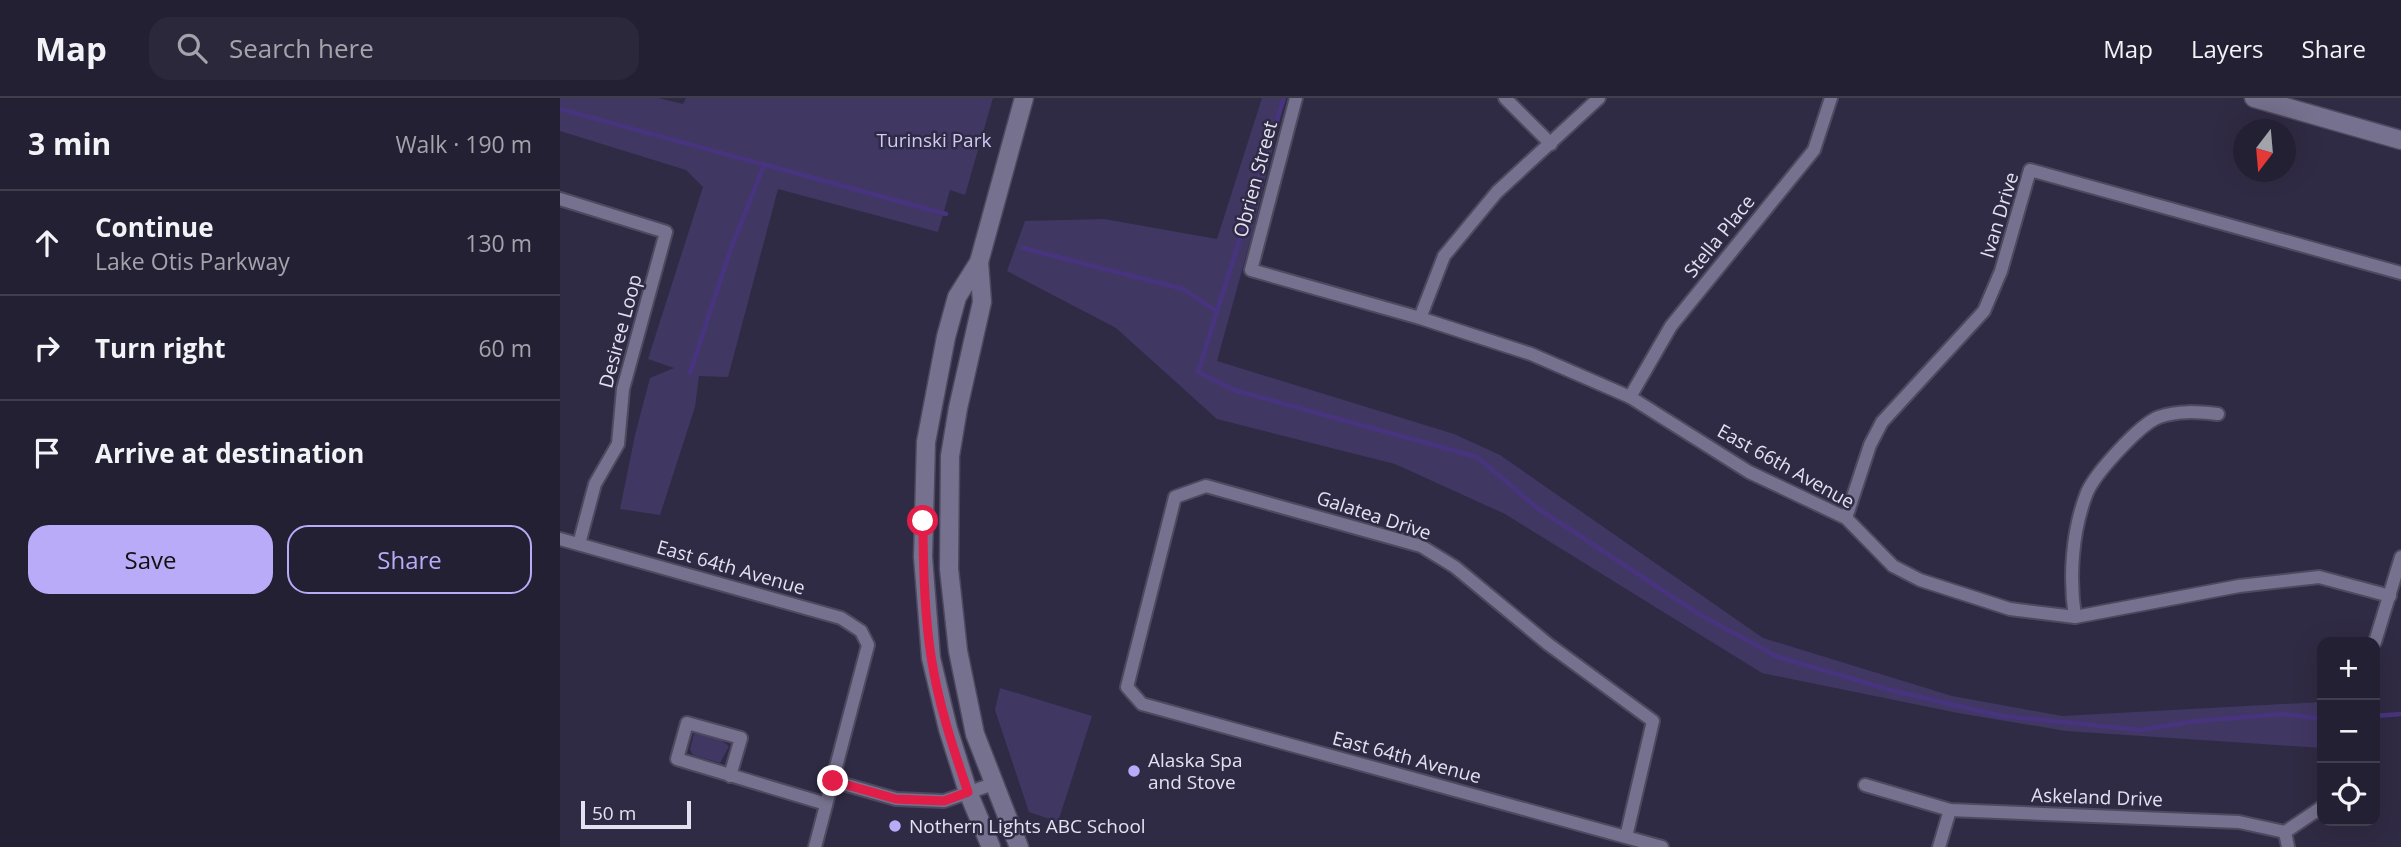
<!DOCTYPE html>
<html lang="en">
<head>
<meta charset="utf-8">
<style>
  body { margin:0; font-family:"Open Sans",sans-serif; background:#2c283b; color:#f1f3f6 }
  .controls { position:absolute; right:21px; bottom:21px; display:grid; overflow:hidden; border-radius:14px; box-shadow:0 7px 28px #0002 }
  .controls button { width:63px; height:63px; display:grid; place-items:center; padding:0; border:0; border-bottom:2px solid #413e4e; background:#242033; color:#f1f3f6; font:35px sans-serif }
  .compass { position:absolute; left:1673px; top:21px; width:63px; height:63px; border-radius:50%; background:#242033; box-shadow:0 7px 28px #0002; rotate:196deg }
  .scale { position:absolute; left:21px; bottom:18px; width:110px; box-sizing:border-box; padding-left:7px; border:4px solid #e3e1f1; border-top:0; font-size:19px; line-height:24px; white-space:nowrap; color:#e3e1f1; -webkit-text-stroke:5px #302b44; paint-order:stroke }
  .stop { position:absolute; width:21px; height:21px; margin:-16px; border:5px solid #e11d48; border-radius:50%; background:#fff }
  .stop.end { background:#e11d48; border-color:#fff; box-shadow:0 2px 7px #0008 }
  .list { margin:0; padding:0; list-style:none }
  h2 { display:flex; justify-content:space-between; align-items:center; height:91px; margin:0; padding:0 28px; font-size:30px }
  h2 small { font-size:23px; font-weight:400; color:#a3a3ac }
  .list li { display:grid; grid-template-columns:46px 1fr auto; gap:21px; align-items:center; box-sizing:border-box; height:105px; padding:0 28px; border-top:2px solid #413e4e }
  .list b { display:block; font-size:26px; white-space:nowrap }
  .list p { margin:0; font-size:23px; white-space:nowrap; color:#a3a3ac }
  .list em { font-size:23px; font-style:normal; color:#a3a3ac }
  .actions { display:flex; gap:14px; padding:21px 28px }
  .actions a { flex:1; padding:16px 0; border:2px solid #b9abf7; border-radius:21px; text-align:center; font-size:24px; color:#b9abf7 }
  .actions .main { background:#b9abf7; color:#111 }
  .icon { flex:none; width:38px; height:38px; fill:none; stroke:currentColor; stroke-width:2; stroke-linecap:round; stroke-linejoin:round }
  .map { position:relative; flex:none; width:1841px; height:749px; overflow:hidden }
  header { display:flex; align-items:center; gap:42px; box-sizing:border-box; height:98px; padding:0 35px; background:#242033; border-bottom:2px solid #413e4e }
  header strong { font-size:33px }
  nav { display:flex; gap:38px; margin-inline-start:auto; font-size:24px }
  .search { width:490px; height:63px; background:#2c283b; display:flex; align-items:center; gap:18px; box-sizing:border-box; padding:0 24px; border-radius:21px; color:#a3a3ac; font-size:26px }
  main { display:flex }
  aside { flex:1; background:#242033 }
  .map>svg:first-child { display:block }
  .green { fill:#413763 }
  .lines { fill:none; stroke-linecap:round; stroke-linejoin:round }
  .stream { stroke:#48347e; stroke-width:4.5 }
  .street-casing { stroke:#4d495e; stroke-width:16 }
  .secondary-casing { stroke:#4d495e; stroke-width:21 }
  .street { stroke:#76718e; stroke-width:12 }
  .secondary { stroke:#76718e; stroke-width:18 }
  .route { stroke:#e11d48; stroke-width:9 }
  .poi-dot { fill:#b9abf7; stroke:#302b44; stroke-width:2.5 }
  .labels { text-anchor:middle; stroke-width:5; stroke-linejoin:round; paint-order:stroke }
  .park-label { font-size:19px; fill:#d0c9f4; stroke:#302b44 }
  .street-label { font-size:19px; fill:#e3e1f1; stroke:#302b44 }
  .poi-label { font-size:19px; fill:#e3e1f1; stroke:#302b44; text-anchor:start }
</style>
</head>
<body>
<header>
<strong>Map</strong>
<div class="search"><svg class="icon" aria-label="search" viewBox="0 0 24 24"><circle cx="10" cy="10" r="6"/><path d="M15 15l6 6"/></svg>Search here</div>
<nav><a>Map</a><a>Layers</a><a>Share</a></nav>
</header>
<main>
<aside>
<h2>3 min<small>Walk · 190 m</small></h2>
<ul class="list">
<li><svg class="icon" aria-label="ahead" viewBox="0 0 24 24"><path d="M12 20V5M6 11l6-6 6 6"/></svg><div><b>Continue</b><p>Lake Otis Parkway</p></div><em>130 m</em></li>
<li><svg class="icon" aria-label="right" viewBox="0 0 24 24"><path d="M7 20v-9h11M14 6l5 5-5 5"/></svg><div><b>Turn right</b></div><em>60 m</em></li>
<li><svg class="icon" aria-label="arrive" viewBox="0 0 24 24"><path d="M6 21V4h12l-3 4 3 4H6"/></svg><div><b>Arrive at destination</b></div></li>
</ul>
<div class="actions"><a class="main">Save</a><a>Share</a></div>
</aside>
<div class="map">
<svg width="1841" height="749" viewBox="0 0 1841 749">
  <rect width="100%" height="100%" fill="#302b44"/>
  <g class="green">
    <path d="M 0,0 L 99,0 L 123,6 L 126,0 L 433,0 L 405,97 L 390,92 L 378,134 L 218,91 L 168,279 L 139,278 L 135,309 L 100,417 L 60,411 L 75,337 L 90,280 L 114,270 L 88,261 L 143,89 L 126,72 L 0,33 Z"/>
    <path d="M 702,0 L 725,0 L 692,136 L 657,263 L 894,336 L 940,357 L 1203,540 L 1392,598 L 1502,618 L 1762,604 L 1762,650 L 1506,633 L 1398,615 L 1202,575 L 945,416 L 835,366 L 657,321 L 556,230 L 447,173 L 465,123 L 544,121 L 657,141 Z"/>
    <path d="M 440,590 L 532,618 L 498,724 L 469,714 L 435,612 Z"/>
    <path d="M 134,636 L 153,637 L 169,648 L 160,665 L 133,657 L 130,651 Z"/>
  </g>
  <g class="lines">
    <g class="stream">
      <path d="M 724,0 L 638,274 L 674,292 L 917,359 L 976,409 L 1137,515 L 1218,559 L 1334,593 L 1442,618 L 1580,632 L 1637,623 L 1723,616 L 1762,621"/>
      <path d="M 0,11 L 386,116"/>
      <path d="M 463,150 L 623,191 L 656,213"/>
      <path d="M 130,275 L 170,153 L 204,67"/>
      <path d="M 1815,618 L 1841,616"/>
    </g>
    <defs>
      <g id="street">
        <path d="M 736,0 L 691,172 L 860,220 L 971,256 L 1070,299 L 1189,374 L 1286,420 L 1333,468 L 1360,482 L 1450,511 L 1515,519 L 1679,488 L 1759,479 L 1830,498"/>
        <path d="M 945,0 L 991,46"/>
        <path d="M 0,101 L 106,134 L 63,291 L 58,346 L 35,386 L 19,446"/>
        <path d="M 860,220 L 884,158 L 937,94 L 1039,0"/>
        <path d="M 1070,299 L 1111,228 L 1254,52 L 1271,0"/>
        <path d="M 1286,420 L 1310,347 L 1322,324 L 1424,213 L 1441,173 L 1470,72 L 1841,175"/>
        <path d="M 0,441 L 281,520 L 301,533 L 308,547 L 255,749"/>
        <path d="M 1515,519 C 1509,480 1512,434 1526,397 C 1533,377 1580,326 1599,319 C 1619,312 1638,314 1658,316"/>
        <path d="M 1815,544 L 1841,459"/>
        <path d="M 170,678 L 181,640 L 127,625 L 117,661 L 266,706"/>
        <path d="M 273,683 L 336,701 L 384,703 L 433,686"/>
        <path d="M 1305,687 L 1390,712 L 1679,724 L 1725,734 L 1762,709"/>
        <path d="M 1725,734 L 1728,749"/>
        <path d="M 1066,739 L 1093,623 L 988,546 L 895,469 L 861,448 L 646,388 L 615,399 L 567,589 L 582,606 L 1102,749"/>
        <path d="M 1379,749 L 1390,712"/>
      </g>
      <g id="secondary">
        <path d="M 1694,0 L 1841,42"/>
        <path d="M 419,164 L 422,204 L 398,310 L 390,358 L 389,471 L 398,553 L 415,636 L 459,749"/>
        <path d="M 431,749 L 408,694 L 388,631 L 371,560 L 363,459 L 366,344 L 386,239 L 397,199 L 419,164 L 464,0"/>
      </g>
    </defs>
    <use href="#street" class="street-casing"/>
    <use href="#secondary" class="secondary-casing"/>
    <use href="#street" class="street"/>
    <use href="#secondary" class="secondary"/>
  </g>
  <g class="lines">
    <path class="route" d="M 273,683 L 336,701 L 384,703 L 408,694 C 393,650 378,605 371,558 C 364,513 363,468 363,423"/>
  </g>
  <g class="poi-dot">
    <circle cx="574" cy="673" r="7"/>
    <circle cx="335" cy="728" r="7"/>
  </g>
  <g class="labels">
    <g class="park-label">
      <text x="374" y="49">Turinski Park</text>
    </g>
    <g class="street-label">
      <text transform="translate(695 81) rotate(-75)" y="7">Obrien Street</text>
      <text transform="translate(1439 117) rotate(-73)" y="7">Ivan Drive</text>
      <text transform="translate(1159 138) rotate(-51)" y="7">Stella Place</text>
      <text transform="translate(60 233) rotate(-75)" y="7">Desiree Loop</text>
      <text transform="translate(1226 368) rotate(29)" y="7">East 66th Avenue</text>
      <text transform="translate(814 417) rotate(18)" y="7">Galatea Drive</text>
      <text transform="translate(171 469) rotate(16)" y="7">East 64th Avenue</text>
      <text transform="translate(847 659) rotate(15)" y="7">East 64th Avenue</text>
      <text transform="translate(1537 699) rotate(2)" y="7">Askeland Drive</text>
    </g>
    <g class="poi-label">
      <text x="588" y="669">Alaska Spa<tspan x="588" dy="22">and Stove</tspan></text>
      <text x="349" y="735">Nothern Lights ABC School</text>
    </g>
  </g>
</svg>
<div class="controls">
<button>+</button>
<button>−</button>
<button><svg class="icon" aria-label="locate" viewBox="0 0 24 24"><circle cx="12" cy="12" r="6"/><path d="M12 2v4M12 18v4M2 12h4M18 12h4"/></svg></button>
</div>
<svg class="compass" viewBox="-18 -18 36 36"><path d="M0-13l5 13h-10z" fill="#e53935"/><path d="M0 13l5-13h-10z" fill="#a3a3ac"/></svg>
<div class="scale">50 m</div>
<div class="stop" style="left:363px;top:423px"></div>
<div class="stop end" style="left:273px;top:683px"></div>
</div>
</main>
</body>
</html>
